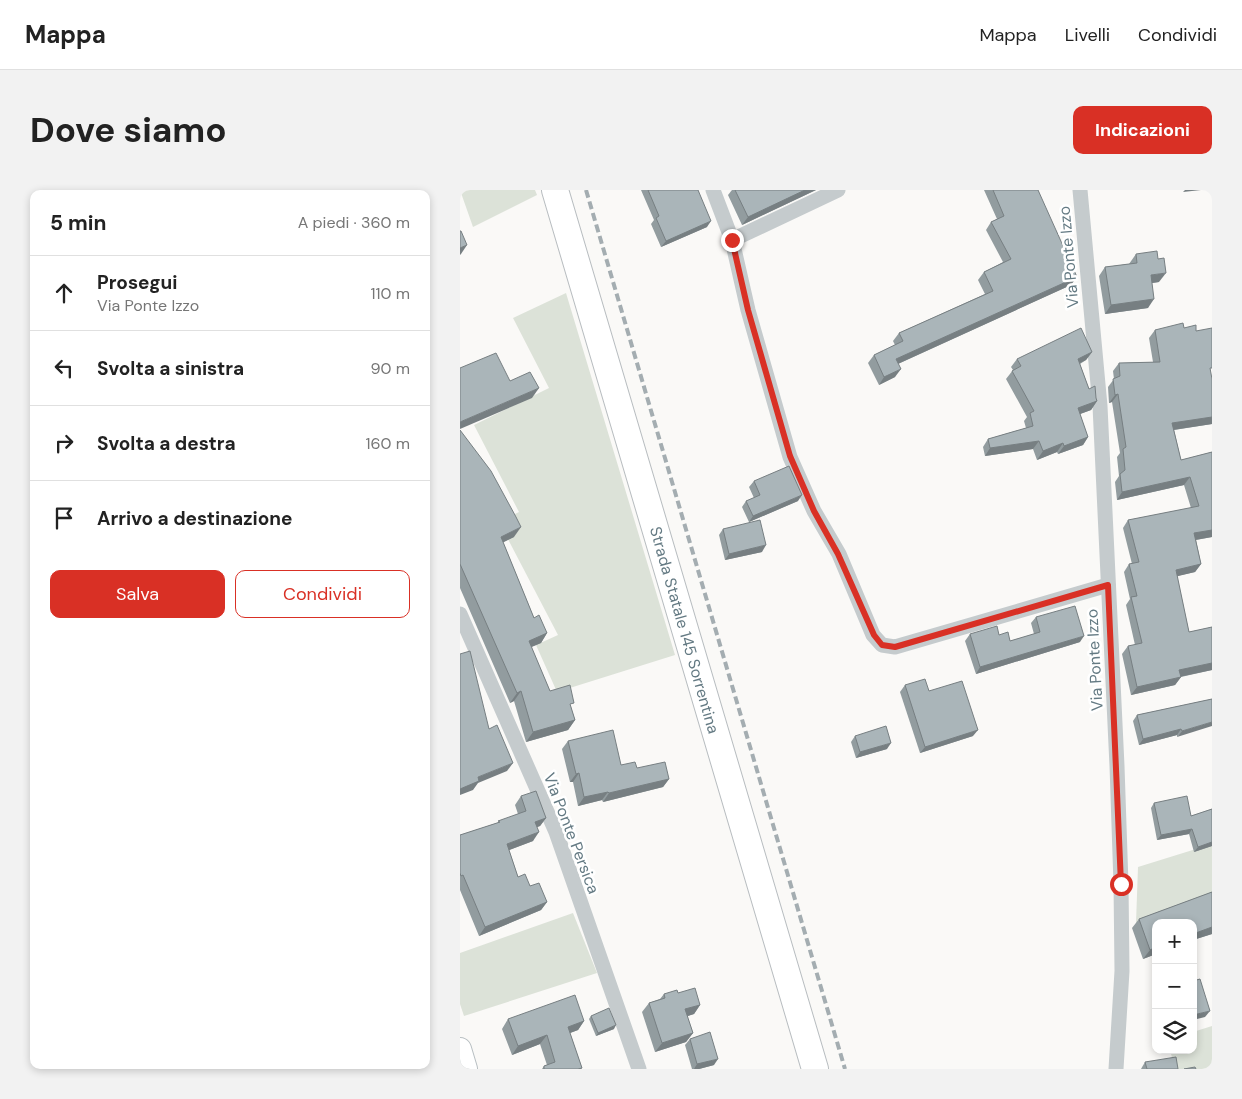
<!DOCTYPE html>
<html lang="it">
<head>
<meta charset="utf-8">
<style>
  body { margin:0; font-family:"DM Sans",sans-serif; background:#f2f2f2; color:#222 }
  .controls { position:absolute; right:15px; bottom:15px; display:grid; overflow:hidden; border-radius:10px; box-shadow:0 2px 8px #0003 }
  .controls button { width:45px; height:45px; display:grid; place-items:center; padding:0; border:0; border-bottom:1px solid #e0e0e0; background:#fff; color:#222; font:25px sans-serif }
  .stop { position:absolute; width:15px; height:15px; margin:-11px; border:4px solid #d93025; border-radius:50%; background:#fff }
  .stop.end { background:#d93025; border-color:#fff; box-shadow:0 1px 5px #0008 }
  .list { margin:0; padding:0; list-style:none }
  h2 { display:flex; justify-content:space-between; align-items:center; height:65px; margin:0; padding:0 20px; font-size:21px }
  h2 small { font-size:16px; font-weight:400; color:#767676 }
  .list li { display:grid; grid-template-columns:32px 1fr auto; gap:15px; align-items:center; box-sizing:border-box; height:75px; padding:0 20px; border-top:1px solid #e0e0e0 }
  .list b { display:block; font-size:19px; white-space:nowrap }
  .list p { margin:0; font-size:16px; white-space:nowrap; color:#767676 }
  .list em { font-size:16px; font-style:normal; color:#767676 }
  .actions { display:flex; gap:10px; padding:15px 20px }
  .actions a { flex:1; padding:11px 0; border:1px solid #d93025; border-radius:10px; text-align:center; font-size:18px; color:#d93025 }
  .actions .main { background:#d93025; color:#fff }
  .icon { flex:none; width:28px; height:28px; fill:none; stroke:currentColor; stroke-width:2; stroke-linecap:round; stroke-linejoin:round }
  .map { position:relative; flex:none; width:752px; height:879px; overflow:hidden; border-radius:10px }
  header { display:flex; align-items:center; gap:30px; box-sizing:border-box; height:70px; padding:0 25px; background:#fff; border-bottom:1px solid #e0e0e0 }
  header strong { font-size:24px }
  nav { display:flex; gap:28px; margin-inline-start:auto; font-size:18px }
  .intro { display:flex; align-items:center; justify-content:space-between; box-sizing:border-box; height:120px; padding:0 30px }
  h1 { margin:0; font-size:35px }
  .button { padding:12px 22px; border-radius:10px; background:#d93025; color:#fff; font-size:18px; font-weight:700 }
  main { display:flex; gap:30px; padding:0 30px }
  aside { flex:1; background:#fff; border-radius:10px; box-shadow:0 2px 8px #0003 }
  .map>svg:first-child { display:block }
  .green { fill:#dce2d8 }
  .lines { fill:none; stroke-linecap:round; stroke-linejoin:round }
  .secondary-casing { stroke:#b8bfc2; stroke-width:24 }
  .trunk-casing { stroke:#b8bdc0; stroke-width:28 }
  .minor { stroke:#c5cbcd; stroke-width:15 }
  .secondary { stroke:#fff; stroke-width:22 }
  .trunk { stroke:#fff; stroke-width:26 }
  .rail { stroke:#a4adb1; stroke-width:4; stroke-dasharray:8 4; stroke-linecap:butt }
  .wall { fill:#929c9f }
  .shaded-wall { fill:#777f82 }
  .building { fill:#aab5b9; stroke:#777f82 }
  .route { stroke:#d93025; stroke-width:6 }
  .labels { text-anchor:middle; stroke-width:5; stroke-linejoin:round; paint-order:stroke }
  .street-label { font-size:16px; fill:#647a83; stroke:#fff }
</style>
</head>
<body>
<header>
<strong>Mappa</strong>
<nav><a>Mappa</a><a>Livelli</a><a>Condividi</a></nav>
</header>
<div class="intro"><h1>Dove siamo</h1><a class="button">Indicazioni</a></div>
<main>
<aside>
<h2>5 min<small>A piedi · 360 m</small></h2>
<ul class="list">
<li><svg class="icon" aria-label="ahead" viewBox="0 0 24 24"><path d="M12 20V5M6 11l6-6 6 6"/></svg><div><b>Prosegui</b><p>Via Ponte Izzo</p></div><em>110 m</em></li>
<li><svg class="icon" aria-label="left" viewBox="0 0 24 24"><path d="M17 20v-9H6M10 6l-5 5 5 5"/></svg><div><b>Svolta a sinistra</b></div><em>90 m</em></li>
<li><svg class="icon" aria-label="right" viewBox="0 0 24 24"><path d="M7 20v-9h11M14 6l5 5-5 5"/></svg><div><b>Svolta a destra</b></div><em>160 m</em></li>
<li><svg class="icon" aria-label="arrive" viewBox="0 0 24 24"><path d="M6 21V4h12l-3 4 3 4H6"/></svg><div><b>Arrivo a destinazione</b></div></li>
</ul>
<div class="actions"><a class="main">Salva</a><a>Condividi</a></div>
</aside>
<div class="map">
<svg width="752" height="879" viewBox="0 0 752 879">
  <rect width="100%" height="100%" fill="#faf9f7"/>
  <g class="green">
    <path d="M 0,0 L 75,0 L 77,5 L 13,37 Z"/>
    <path d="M 106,103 L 215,465 L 97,502 L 76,455 L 98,445 L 39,332 L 59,322 L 14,235 L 89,198 L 53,128 Z"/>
    <path d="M 752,654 L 752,708 L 676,733 L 678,677 Z"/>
    <path d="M 113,723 L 137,783 L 4,826 L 0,814 L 0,763 Z"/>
    <path d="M 752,836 L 752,879 L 715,879 L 710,860 L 733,860 L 733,842 Z"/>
  </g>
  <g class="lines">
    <defs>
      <path id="secondary" d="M 0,859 L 6,879"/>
      <path id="trunk" d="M 95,0 L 355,879"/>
    </defs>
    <use href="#secondary" class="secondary-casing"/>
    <use href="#trunk" class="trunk-casing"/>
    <g class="minor">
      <path d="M 253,0 L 272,50 L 288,120 L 330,267 L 354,321 L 379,364 L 413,445 L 422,455 L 435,457 L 648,395"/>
      <path d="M 620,0 L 640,216 L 657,576 L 661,694 L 662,781 L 656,879"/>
      <path d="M 272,50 L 378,0"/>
      <path d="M 0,424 L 96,642 L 179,879"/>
    </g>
    <use href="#secondary" class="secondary"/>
    <use href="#trunk" class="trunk"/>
    <path class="rail" d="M 126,0 L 385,879"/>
  </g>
  <g class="wall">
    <path d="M 181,0 L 238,0 L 247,37 L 201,57 L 191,34 L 194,30 Z"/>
    <path d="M 272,0 L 356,0 L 282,35 L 268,5 Z"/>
    <path d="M 524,0 L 578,0 L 611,95 L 438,174 L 435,187 L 419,195 L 408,173 L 414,165 L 435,155 L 433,151 L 439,143 L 525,104 L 518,90 L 524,82 L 543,72 L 526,40 L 531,32 L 537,29 Z"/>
    <path d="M 676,64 L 699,92 L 692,93 L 688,118 L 645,124 L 639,86 L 645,77 L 669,74 Z"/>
    <path d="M 724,138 L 736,141 L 751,184 L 752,234 L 714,240 L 721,270 L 752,262 L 752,347 L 736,350 L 741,374 L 735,382 L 717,386 L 729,442 L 752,437 L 752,480 L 721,487 L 715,495 L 671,505 L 662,464 L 668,456 L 675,455 L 666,415 L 670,409 L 664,382 L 669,374 L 672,374 L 663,338 L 668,330 L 731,318 L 724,295 L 657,310 L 655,292 L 659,286 L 657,267 L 660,263 L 652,212 L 649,213 L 648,197 L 654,189 L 653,181 L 659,173 L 693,172 L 689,148 L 695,140 Z"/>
    <path d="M 632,162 L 626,170 L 620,174 L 629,199 L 637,211 L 631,220 L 620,224 L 628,247 L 623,255 L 598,264 L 597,262 L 577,270 L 573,259 L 525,266 L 523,257 L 528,249 L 566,238 L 564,231 L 567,227 L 546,189 L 553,180 L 551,177 L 557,169 Z"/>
    <path d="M 0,240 L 54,347 L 43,352 L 74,428 L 87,443 L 81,453 L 71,457 L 90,501 L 111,517 L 115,530 L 108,540 L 66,552 L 54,511 L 50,513 L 0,398 Z"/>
    <path d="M 294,291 L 338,311 L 289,332 L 282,317 L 286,311 L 294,308 L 289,297 Z"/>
    <path d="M 263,339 L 302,362 L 265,370 L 259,345 Z"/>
    <path d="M 576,427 L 620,452 L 516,484 L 505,451 L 510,444 L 539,445 L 550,451 L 574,444 L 571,433 Z"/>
    <path d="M 445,495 L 469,501 L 513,546 L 460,563 L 440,502 Z"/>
    <path d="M 752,509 L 717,547 L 717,545 L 679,555 L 673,531 L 677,525 Z"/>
    <path d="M 395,546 L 427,559 L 396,568 L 391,552 Z"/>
    <path d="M 108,551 L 161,575 L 177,578 L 209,589 L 203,597 L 143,612 L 142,610 L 118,616 L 113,592 L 110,592 L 102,559 Z"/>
    <path d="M 61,606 L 86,628 L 80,636 L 77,637 L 73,651 L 49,660 L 58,687 L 70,696 L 87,712 L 81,720 L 19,746 L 0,700 L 0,645 L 37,633 L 58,624 L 55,615 Z"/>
    <path d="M 694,613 L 731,626 L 752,619 L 752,656 L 734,662 L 729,644 L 697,650 L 691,618 Z"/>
    <path d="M 752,702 L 752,744 L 733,750 L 733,733 L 696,764 L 683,769 L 672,738 L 679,729 Z"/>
    <path d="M 218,803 L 240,815 L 234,824 L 227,826 L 233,843 L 226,852 L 195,862 L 182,822 L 189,813 L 200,809 L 204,804 Z"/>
    <path d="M 131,826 L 154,839 L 136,846 L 129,829 Z"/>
    <path d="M 48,829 L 124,831 L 118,840 L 110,843 L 122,878 L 121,879 L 82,879 L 84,876 L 87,875 L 80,854 L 52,865 L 42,839 Z"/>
    <path d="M 230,849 L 254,875 L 239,879 L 232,879 L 225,855 Z"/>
    <path d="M 685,872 L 718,879 L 681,879 Z"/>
  </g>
  <g class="shaded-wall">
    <path d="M 345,0 L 356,0 L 282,35 L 288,27 Z"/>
    <path d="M 725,0 L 741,0 L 723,2 Z"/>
    <path d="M 251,31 L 247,37 L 201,57 L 206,51 Z"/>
    <path d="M 7,55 L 1,64 L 0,65 L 0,58 Z"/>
    <path d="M 706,83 L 699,92 L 685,94 L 691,85 Z"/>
    <path d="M 617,87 L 611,95 L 431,177 L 436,169 Z"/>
    <path d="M 694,109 L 688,118 L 645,124 L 651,115 Z"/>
    <path d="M 632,162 L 626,170 L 612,177 L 618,169 Z"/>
    <path d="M 441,179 L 435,187 L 419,195 L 424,187 Z"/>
    <path d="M 79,198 L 72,208 L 0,239 L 0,232 Z"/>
    <path d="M 658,204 L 652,212 L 649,213 L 655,205 Z"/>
    <path d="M 637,211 L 631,220 L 612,227 L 618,218 Z"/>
    <path d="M 752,227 L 752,234 L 706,241 L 712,233 Z"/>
    <path d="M 628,247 L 623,255 L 598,264 L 604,256 Z"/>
    <path d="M 579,251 L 573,259 L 525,266 L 530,258 Z"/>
    <path d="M 603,253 L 597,262 L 577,270 L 583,261 Z"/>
    <path d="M 730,287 L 724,295 L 657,310 L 662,302 Z"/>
    <path d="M 342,305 L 338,311 L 289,332 L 293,326 Z"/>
    <path d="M 61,337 L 54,347 L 34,357 L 41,347 Z"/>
    <path d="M 752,340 L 752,347 L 729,351 L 734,343 Z"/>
    <path d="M 306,355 L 302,362 L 265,370 L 269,364 Z"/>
    <path d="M 741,374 L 735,382 L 710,388 L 716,380 Z"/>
    <path d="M 87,443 L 81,453 L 62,461 L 69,451 Z"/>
    <path d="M 624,446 L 620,452 L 516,484 L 520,477 Z"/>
    <path d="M 752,473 L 752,480 L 714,488 L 719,480 Z"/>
    <path d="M 721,487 L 715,495 L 671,505 L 677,497 Z"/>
    <path d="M 61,501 L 54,511 L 50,513 L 57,503 Z"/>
    <path d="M 115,530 L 108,540 L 66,552 L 73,542 Z"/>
    <path d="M 752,532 L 752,536 L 717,547 L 722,541 Z"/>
    <path d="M 721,539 L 717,545 L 679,555 L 683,549 Z"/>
    <path d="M 518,540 L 513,546 L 460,563 L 465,557 Z"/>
    <path d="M 431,553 L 427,559 L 396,568 L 400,562 Z"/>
    <path d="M 53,573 L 47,581 L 18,593 L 13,600 L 0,605 L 0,599 L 18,587 Z"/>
    <path d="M 119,583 L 113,592 L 110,592 L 116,584 Z"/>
    <path d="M 209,589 L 203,597 L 143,612 L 149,603 Z"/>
    <path d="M 148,602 L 142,610 L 118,616 L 124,607 Z"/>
    <path d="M 86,628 L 80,636 L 69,640 L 75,632 Z"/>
    <path d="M 732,639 L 729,644 L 697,650 L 701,645 Z"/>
    <path d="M 79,642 L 73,651 L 41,663 L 47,654 Z"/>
    <path d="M 752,652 L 752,656 L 734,662 L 738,657 Z"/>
    <path d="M 87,712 L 81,720 L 19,746 L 25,737 Z"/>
    <path d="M 752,737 L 752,744 L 733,750 L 733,744 Z"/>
    <path d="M 696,757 L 696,764 L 683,769 L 690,760 Z"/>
    <path d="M 240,815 L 234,824 L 219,829 L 225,819 Z"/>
    <path d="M 750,821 L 745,827 L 733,830 L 733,825 Z"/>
    <path d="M 124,831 L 118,840 L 102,846 L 108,837 Z"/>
    <path d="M 156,835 L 154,839 L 136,846 L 138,843 Z"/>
    <path d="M 233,843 L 226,852 L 195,862 L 202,853 Z"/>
    <path d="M 87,845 L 80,854 L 52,865 L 58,856 Z"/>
    <path d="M 258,869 L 254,875 L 239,879 L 234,879 L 237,874 Z"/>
  </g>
  <g class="building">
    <path d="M 188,0 L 238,0 L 251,31 L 206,51 L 196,28 L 199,26 Z"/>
    <path d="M 275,0 L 345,0 L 288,27 Z"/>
    <path d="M 533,0 L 578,0 L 617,87 L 436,169 L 441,179 L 424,187 L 414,165 L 443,151 L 439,143 L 533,101 L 524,82 L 551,69 L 531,32 L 544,26 Z"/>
    <path d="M 0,41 L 1,41 L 7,55 L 0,58 Z"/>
    <path d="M 697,61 L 698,69 L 704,68 L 706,83 L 691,85 L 694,109 L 651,115 L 645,77 L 677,73 L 676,64 Z"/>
    <path d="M 723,133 L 724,138 L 736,135 L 736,141 L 752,138 L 752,178 L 750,178 L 752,189 L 752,227 L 712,233 L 721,270 L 752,262 L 752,340 L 734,343 L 741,374 L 716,380 L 729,442 L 752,437 L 752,473 L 719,480 L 721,487 L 677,497 L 668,456 L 682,453 L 671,407 L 677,406 L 669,374 L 679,372 L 668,330 L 739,316 L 730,287 L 662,302 L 660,284 L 665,280 L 663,259 L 666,257 L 658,204 L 655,205 L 653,189 L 660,186 L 659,173 L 700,172 L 695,140 Z"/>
    <path d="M 621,138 L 632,162 L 618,169 L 629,199 L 635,196 L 636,208 L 637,211 L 618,218 L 628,247 L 604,256 L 603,253 L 583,261 L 579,251 L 530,258 L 528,249 L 573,236 L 570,223 L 574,221 L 552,181 L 561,176 L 557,169 Z"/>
    <path d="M 36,163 L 50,191 L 70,182 L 79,198 L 0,232 L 0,178 Z"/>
    <path d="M 0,240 L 31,281 L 56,327 L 61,337 L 41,347 L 74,428 L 79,425 L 87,443 L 69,451 L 90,501 L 110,495 L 114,513 L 110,514 L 115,530 L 73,542 L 61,501 L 57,503 L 0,374 Z"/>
    <path d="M 329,276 L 342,305 L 293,326 L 286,311 L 300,305 L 294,291 Z"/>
    <path d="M 300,330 L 306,355 L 269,364 L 263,339 Z"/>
    <path d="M 615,416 L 624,446 L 520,477 L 510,444 L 537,436 L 539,445 L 548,442 L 550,451 L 580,442 L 576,427 Z"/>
    <path d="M 10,461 L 29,539 L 37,535 L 53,573 L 18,587 L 19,591 L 0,599 L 0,464 Z"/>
    <path d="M 465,489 L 469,501 L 502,491 L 518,540 L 465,557 L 445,495 Z"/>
    <path d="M 752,509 L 752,532 L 722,541 L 721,539 L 683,549 L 677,525 Z"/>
    <path d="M 426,536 L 431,553 L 400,562 L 395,546 Z"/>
    <path d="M 153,540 L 161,575 L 175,572 L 177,578 L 205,572 L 209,589 L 149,603 L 148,602 L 124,607 L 119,583 L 116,584 L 108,551 Z"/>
    <path d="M 76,601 L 86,628 L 75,632 L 79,642 L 47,654 L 58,687 L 65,684 L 70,696 L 79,693 L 87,712 L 25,737 L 3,685 L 1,686 L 0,683 L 0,645 L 40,632 L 38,631 L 66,621 L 61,606 Z"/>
    <path d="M 727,606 L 731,626 L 752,619 L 752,652 L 738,657 L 732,639 L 701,645 L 694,613 Z"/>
    <path d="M 752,702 L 752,737 L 733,744 L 733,733 L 696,733 L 696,757 L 690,760 L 679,729 Z"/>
    <path d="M 740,789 L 750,821 L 733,825 L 733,791 Z"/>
    <path d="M 235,798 L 240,815 L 225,819 L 233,843 L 202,853 L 189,813 L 205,808 L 204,804 L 217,800 L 218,803 Z"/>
    <path d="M 115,805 L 124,831 L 108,837 L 122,878 L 118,879 L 84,879 L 84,876 L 95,872 L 87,845 L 58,856 L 48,829 Z"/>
    <path d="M 149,818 L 156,835 L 138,843 L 131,826 Z"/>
    <path d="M 250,842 L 258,869 L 237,874 L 230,849 Z"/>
    <path d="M 716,867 L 718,879 L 687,879 L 685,872 Z"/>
    <path d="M 735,877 L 736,879 L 724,879 Z"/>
  </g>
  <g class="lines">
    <path class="route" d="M 272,50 L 288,120 L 330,266 L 354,321 L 378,364 L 414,445 L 422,455 L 435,457 L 648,395 L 661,694"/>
  </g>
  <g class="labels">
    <g class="street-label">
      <text transform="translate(608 67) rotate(-95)" y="6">Via Ponte Izzo</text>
      <text transform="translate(225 440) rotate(74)" y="6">Strada Statale 145 Sorrentina</text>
      <text transform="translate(634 470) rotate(-93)" y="6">Via Ponte Izzo</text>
      <text transform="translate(112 643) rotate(69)" y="6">Via Ponte Persica</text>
    </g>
  </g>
</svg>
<div class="controls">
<button>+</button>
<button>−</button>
<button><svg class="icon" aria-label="layers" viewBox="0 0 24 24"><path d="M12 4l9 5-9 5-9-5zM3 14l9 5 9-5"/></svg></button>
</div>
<div class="stop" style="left:661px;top:694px"></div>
<div class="stop end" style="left:272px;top:50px"></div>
</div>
</main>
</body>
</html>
